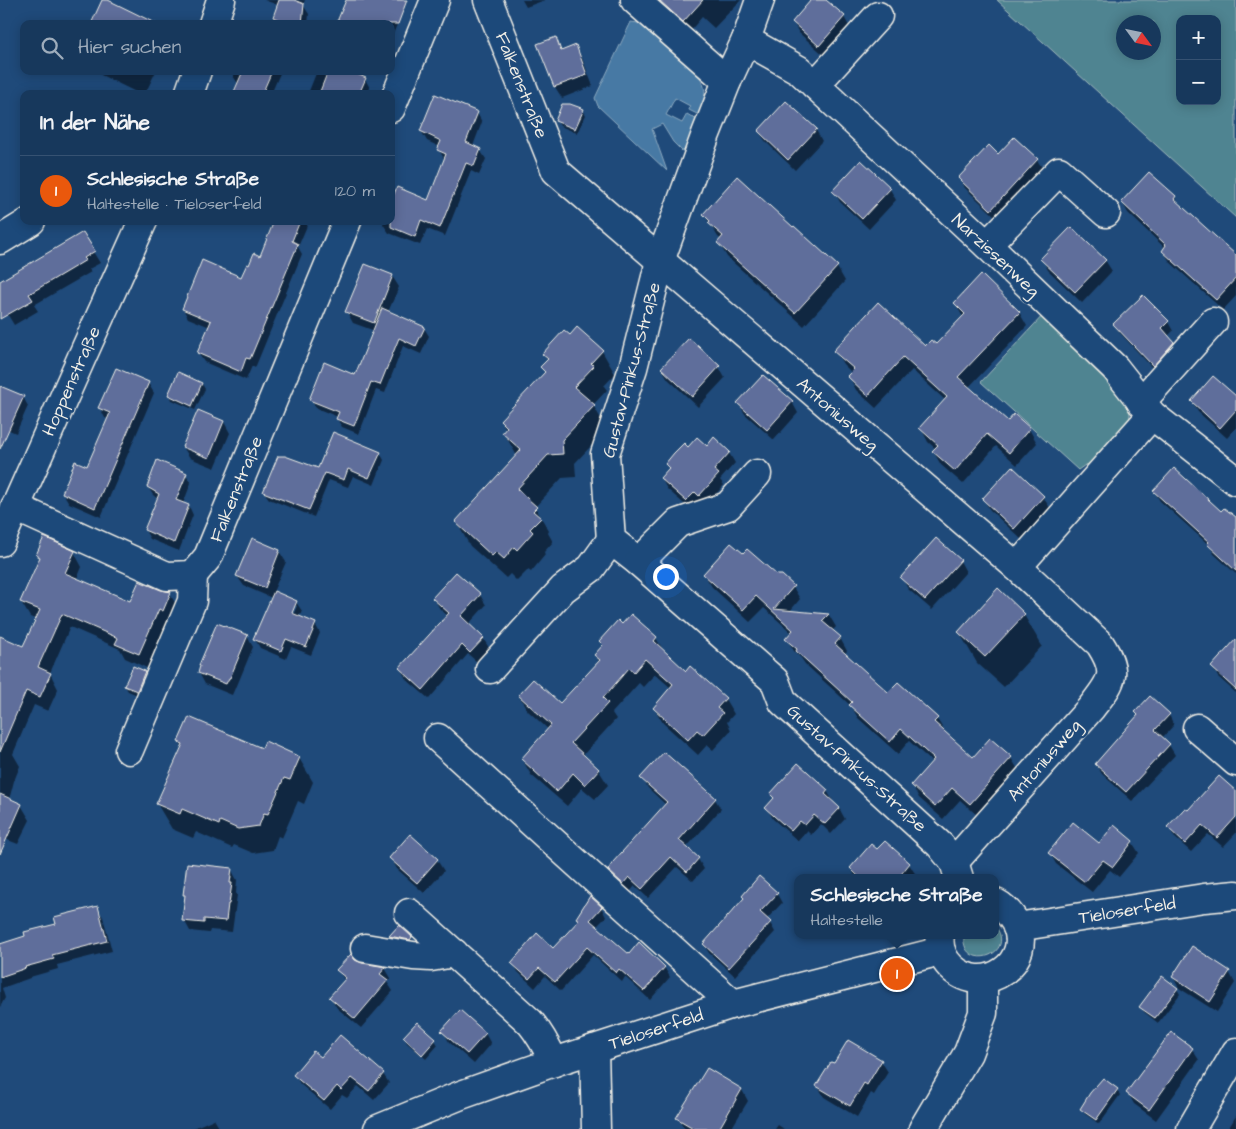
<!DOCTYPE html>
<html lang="de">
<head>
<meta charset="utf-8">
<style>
  body { margin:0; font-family:"Architects Daughter",sans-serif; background:#203f62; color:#f1f3f6 }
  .controls { position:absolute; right:15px; top:15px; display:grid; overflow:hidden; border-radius:10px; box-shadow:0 2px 12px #0003 }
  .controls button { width:45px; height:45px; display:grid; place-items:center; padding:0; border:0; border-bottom:1px solid #365272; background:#17385c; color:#f1f3f6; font:25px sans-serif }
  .compass { position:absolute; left:1116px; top:15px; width:45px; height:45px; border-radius:50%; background:#17385c; box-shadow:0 2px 12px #0003; rotate:123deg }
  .you { position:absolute; left:665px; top:576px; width:18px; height:18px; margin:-12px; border:4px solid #fff; border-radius:50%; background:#1a73e8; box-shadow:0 0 0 8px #1a73e833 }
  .badge { display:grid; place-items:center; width:32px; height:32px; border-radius:50%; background:#ea580c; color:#fff; font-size:16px; font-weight:700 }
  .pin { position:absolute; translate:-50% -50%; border:2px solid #fff; box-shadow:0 1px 5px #0006 }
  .popup { position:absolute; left:794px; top:874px; width:205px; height:65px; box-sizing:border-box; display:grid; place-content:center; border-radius:10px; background:#17385c; filter:drop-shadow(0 1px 4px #0005); font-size:16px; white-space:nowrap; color:#9eacbb }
  .popup b { font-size:19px; color:#f1f3f6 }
  .popup::after { content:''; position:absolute; left:50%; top:100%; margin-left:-10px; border:10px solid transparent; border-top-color:#17385c }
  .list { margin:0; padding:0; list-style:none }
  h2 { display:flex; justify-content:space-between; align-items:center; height:65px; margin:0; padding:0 20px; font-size:21px }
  h2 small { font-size:16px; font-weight:400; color:#9eacbb }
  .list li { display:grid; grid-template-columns:32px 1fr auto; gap:15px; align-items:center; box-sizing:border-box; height:70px; padding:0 20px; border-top:1px solid #365272 }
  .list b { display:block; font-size:19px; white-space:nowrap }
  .list p { margin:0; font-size:16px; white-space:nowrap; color:#9eacbb }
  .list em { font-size:16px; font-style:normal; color:#9eacbb }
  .icon { flex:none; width:28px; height:28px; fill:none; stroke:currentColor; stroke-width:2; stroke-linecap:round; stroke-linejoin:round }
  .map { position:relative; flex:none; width:1236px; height:1129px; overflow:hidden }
  .search { position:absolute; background:#17385c; box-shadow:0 2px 12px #0003; left:20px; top:20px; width:375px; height:55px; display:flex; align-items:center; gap:12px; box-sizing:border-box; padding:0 18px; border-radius:10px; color:#9eacbb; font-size:19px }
  .panel { position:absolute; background:#17385c; box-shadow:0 2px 12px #0003; left:20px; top:90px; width:375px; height:135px; border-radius:10px }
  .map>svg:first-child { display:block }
  .green { fill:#508491; stroke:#a2babc; fill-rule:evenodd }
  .water { fill:#4779a4; stroke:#8ca9bf }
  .shadow { fill:#0007; fill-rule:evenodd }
  .building { fill:#5f6e9b; stroke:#f4f1e8 }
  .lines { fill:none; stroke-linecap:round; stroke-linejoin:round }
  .minor-casing { stroke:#f4f1e8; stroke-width:31 }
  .minor { stroke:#1f4a7a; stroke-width:28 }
  .labels { text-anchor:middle; stroke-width:4.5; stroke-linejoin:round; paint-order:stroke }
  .street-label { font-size:18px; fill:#f4f1e8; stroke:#1f4a7a }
</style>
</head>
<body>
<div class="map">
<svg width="1236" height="1129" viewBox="0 0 1236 1129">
  <rect width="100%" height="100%" fill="#1f4a7a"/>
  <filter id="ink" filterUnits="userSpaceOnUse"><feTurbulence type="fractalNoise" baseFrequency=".02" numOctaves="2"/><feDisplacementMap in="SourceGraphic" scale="10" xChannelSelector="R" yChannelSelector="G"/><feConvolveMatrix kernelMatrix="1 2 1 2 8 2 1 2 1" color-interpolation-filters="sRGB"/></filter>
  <g filter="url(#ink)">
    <g class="green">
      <path d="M 997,0 L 1236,0 L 1236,218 ZM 1180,19 L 1217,19 L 1217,101 L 1180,101 ZM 1124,22 L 1154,22 L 1154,52 L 1124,52 Z"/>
      <path d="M 1045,313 L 1123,393 L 1129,407 L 1130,414 L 1129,423 L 1094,463 L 1085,465 L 1078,470 L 981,382 Z"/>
      <path d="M 996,927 C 1017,957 960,972 964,935 L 996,935 Z"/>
    </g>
    <path class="water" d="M 631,22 L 645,24 L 699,75 C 709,93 704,97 699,115 L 689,110 L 690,106 L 675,98 L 666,115 L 682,123 L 687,114 L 697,120 L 685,151 L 682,151 L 673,142 L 662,124 L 652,129 L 667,171 L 598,106 L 595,98 Z"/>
    <g class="shadow">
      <path d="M 264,0 L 305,0 L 303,5 L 309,14 L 308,24 L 271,24 L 278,5 Z"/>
      <path d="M 347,0 L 406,0 L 406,3 L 391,39 L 391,24 Z"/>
      <path d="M 522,0 L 545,0 L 526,7 Z"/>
      <path d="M 665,0 L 741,0 L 714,28 L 702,17 L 690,31 L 669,13 L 663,2 Z"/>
      <path d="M 813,0 L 824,0 L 844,17 L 850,28 L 825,56 L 799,33 L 793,22 Z"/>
      <path d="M 555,39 L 562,52 L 575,47 L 582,58 L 593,86 L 562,98 L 555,87 L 539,45 Z"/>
      <path d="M 99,71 L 156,71 L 145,94 L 140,94 L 101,75 Z"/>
      <path d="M 235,71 L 281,71 L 271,94 L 235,94 L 239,85 L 233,76 Z"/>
      <path d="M 317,71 L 346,71 L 365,79 L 370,88 L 368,94 L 310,94 L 309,91 Z"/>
      <path d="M 583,110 L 586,115 L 577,133 L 560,126 L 557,121 Z"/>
      <path d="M 477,113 L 482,122 L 473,146 L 480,150 L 486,159 L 479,175 L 471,171 L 445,236 L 427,229 L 420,245 L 389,233 L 383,224 L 384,221 L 391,221 L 428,202 L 445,160 L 439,150 L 440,147 L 427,141 L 421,131 Z"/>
      <path d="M 816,130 L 822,141 L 795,170 L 766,142 L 759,132 Z"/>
      <path d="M 1014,138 L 1037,160 L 1043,169 L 997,218 L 965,188 L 959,178 L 998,155 Z"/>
      <path d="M 890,189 L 896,200 L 869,229 L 840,202 L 834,191 Z"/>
      <path d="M 1175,197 L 1179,205 L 1236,257 L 1236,296 L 1223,310 L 1170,262 L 1163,251 L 1165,248 L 1128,213 L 1122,202 Z"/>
      <path d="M 704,214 L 837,267 L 845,281 L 804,326 L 727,257 L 719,243 L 722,240 L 718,237 Z"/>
      <path d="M 277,221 L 309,221 L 298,247 L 302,254 L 255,368 L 252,366 L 246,380 L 204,362 L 198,353 L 210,327 L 188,318 L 183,309 L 242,278 L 250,267 L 261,258 Z"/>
      <path d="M 82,234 L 100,263 L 89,269 L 91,272 L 34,305 L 38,311 L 14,325 L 0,302 L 0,283 Z"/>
      <path d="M 1042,259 L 1105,260 L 1112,271 L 1082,303 L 1048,270 Z"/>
      <path d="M 392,276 L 399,287 L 388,312 L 424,328 L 429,336 L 421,354 L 403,346 L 385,393 L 376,390 L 359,434 L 342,427 L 337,419 L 338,417 L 316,408 L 311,400 L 356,377 L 375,331 L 353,323 L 347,312 Z"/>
      <path d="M 955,303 L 1019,312 L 1027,326 L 968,388 L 1008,423 L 1015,416 L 1029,429 L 1037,443 L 1017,465 L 996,446 L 963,484 L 941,465 L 933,451 L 936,449 L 928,442 L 921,428 L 945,400 L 912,370 L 876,408 L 856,390 L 849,376 L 852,373 L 843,364 L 835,351 L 926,348 L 936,346 L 963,317 Z"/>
      <path d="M 1168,322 L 1173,331 L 1168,336 L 1173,342 L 1178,352 L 1158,374 L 1120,333 L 1114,324 Z"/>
      <path d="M 570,337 L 602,351 L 615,374 L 604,386 L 607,390 L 593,405 L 607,429 L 575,463 L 576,477 L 562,478 L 535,507 L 549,531 L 548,533 L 553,542 L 544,552 L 545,555 L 531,572 L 528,570 L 517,581 L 510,574 L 506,578 L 470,546 L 457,523 L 517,456 L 504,433 L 507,430 L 501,421 L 545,373 L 542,368 L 548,361 L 543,354 Z"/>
      <path d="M 719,367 L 725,378 L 698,407 L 668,379 L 662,369 Z"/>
      <path d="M 179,374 L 202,384 L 205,389 L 195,410 L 172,400 L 170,395 Z"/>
      <path d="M 148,383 L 154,393 L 101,517 L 69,503 L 63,493 L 88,468 L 109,419 L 105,418 L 100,408 Z"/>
      <path d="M 23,397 L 28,406 L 16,433 L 0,426 L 0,399 Z"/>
      <path d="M 1236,398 L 1236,428 L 1227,438 L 1198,412 L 1192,401 Z"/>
      <path d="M 792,402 L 798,413 L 774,440 L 745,414 L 739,404 Z"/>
      <path d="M 224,422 L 230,433 L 215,468 L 190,458 L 183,447 Z"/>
      <path d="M 707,447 L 729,453 L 735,463 L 720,480 L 724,485 L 706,505 L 692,511 L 667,489 L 661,478 L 669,469 L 666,464 L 688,448 Z"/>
      <path d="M 380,453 L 384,460 L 374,485 L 353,476 L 348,487 L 329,480 L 314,517 L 269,499 L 264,492 L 318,470 Z"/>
      <path d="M 1012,468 L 1043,497 L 1050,508 L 1021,539 L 990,510 L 983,499 Z"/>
      <path d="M 186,474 L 191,483 L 183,504 L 189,506 L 193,515 L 179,551 L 150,539 L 145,530 L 158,499 L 153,495 L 148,487 Z"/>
      <path d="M 1154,491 L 1236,518 L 1236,574 L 1214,554 L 1210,546 L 1160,501 Z"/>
      <path d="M 279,551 L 286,562 L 273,592 L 296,602 L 302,611 L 299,617 L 315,624 L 320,633 L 311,655 L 291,647 L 286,659 L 260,648 L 255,639 L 272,598 L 244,586 L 237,576 ZM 294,606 L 297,606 L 291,620 L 289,619 Z"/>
      <path d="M 74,552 L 82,567 L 77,579 L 130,602 L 170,594 L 178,608 L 171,625 L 167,623 L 147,668 L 125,658 L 120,649 L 70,627 L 50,673 L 58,689 L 48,711 L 34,705 L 13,754 L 20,766 L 14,781 L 9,800 L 21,805 L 30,820 L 18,844 L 0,837 L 0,637 L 24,647 L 37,620 L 30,617 L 21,602 L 40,559 L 38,555 Z"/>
      <path d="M 743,555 L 793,587 L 800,599 L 790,611 L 829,615 L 836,627 L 832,631 L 840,638 L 847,651 L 844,654 L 888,694 L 898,684 L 937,719 L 945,732 L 944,733 L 973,759 L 990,739 L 1011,758 L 1019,771 L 978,816 L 960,800 L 943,819 L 919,798 L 912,785 L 933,763 L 909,741 L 898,754 L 858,718 L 851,706 L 805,664 L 801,658 L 794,651 L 787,639 L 792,633 L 764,608 L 750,622 L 712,587 L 704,574 Z"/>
      <path d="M 960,561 L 966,572 L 932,610 L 908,589 L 902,578 Z"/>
      <path d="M 480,595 L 486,605 L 468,625 L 483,638 L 489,648 L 477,662 L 468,654 L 429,699 L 406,679 L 400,668 L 448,616 L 440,609 L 434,599 Z"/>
      <path d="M 1024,615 L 1042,646 L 1004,687 L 977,663 L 959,632 Z"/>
      <path d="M 622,625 L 656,638 L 665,653 L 686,673 L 725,699 L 734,714 L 727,722 L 731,730 L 713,750 L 707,745 L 698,755 L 663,723 L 654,708 L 671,688 L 655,674 L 643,687 L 639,683 L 612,713 L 616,719 L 583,755 L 598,769 L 608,785 L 595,799 L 582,788 L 567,806 L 531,775 L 522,759 L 549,730 L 528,711 L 519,696 L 560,705 L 599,662 L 596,655 L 603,646 L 600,641 Z"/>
      <path d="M 247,636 L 253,647 L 236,688 L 235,688 L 232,695 L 205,684 L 199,673 Z"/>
      <path d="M 1236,641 L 1236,693 L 1218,677 L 1212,667 Z"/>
      <path d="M 144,672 L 147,677 L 140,696 L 128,691 L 125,686 Z"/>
      <path d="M 1169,715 L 1174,725 L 1162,738 L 1169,745 L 1175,755 L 1132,801 L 1102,774 L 1096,764 Z"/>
      <path d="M 179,742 L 262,750 L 299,758 L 313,782 L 304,804 L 298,801 L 282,838 L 278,836 L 273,850 L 253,853 L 234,845 L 232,848 L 196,832 L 193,838 L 172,829 L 157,804 L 183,747 Z"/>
      <path d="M 799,765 L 827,791 L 833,801 L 832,803 L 839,808 L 845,819 L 831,834 L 821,824 L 811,835 L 807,831 L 798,841 L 773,819 L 767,808 L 775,800 L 771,794 Z"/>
      <path d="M 642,778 L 715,799 L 721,809 L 686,848 L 698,859 L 704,869 L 693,881 L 677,867 L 648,898 L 635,886 L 629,893 L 615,880 L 609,870 L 666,805 L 648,788 Z"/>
      <path d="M 1236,792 L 1236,833 L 1223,847 L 1208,834 L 1191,852 L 1174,837 L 1169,827 L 1188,812 Z"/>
      <path d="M 410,836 L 437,860 L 444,871 L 424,893 L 397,869 L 391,858 Z"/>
      <path d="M 885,842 L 909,864 L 916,875 L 913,878 L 853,878 L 855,876 L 851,868 L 877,851 Z"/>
      <path d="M 1132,842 L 1139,853 L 1119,877 L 1110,870 L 1092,892 L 1056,864 L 1050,853 L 1099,845 Z"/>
      <path d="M 231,869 L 237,880 L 236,893 L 237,895 L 232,932 L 210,930 L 209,933 L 190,931 L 184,920 L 186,898 L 185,895 Z"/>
      <path d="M 777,894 L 782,903 L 766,920 L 770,923 L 775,932 L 735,976 L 709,953 L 704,945 Z"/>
      <path d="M 601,907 L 606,917 L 596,927 L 629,955 L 664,967 L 670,977 L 650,1000 L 625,977 L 622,982 L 593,955 L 561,991 L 545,976 L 535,988 L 518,972 L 513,963 L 553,950 L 580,921 L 578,918 Z"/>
      <path d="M 97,908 L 103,917 L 112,951 L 57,965 L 58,969 L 30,977 L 30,978 L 2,988 L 5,998 L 0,1007 L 0,945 L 58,925 Z"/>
      <path d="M 399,927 L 411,938 L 414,943 L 393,941 L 391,936 Z"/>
      <path d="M 354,961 L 362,964 L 385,968 L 391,978 L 387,982 L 393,991 L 361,1028 L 337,1008 L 331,998 L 345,981 L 338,970 Z"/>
      <path d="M 1229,972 L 1235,983 L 1217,1012 L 1179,988 L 1173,977 Z"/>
      <path d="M 1177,989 L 1180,994 L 1158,1023 L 1144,1012 L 1141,1007 Z"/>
      <path d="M 418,1024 L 435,1040 L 438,1045 L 426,1059 L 407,1043 L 404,1037 Z"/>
      <path d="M 443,1031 L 485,1033 L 491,1044 L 474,1064 L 449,1042 Z"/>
      <path d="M 1171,1034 L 1192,1049 L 1199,1060 L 1156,1120 L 1134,1104 L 1128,1093 Z"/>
      <path d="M 340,1036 L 383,1074 L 389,1083 L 374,1100 L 358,1086 L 347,1098 L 342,1095 L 330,1109 L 300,1084 L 295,1075 L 321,1059 Z"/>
      <path d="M 881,1061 L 888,1072 L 874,1095 L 871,1093 L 857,1117 L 824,1097 L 818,1086 Z"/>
      <path d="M 707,1069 L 742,1090 L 748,1101 L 731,1129 L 685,1129 L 678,1118 Z"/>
      <path d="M 1103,1080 L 1117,1090 L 1120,1095 L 1099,1124 L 1085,1114 L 1082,1109 Z"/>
      <path d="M 1236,1116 L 1236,1129 L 1228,1129 Z"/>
      <path d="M 214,1119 L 220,1129 L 191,1129 Z"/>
      <path d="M 778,1125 L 784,1129 L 775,1129 Z"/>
    </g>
    <g class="building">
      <path d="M 102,0 L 108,0 L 157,24 L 91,24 Z"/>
      <path d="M 279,0 L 294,0 L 304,4 L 302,24 L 288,24 L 273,17 Z"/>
      <path d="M 346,0 L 407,0 L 398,24 L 336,24 Z"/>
      <path d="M 659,0 L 703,0 L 683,22 Z"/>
      <path d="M 811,0 L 826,0 L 845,16 L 819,46 L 792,22 Z"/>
      <path d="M 556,37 L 561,51 L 576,45 L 587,75 L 554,87 L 537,44 Z"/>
      <path d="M 243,71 L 272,71 L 262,94 L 233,94 Z"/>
      <path d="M 328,71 L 350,71 L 366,78 L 359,94 L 319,94 Z"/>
      <path d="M 435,94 L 478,112 L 466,142 L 481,149 L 474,166 L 466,163 L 440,228 L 421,220 L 415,237 L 391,227 L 391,201 L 397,187 L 428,200 L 446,154 L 437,150 L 441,141 L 420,131 Z"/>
      <path d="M 786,101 L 817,129 L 788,160 L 758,131 Z"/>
      <path d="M 562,104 L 570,104 L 584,109 L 575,129 L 555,121 Z"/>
      <path d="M 1014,137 L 1038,159 L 991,210 L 958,178 L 989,145 L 998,154 Z"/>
      <path d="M 861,160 L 891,188 L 862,219 L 832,191 Z"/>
      <path d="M 1149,172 L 1176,196 L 1174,199 L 1236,255 L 1236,278 L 1216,300 L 1162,251 L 1166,245 L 1121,202 Z"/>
      <path d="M 737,176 L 793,227 L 794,226 L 838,266 L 795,313 L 717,243 L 723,236 L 708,223 L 710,221 L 703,214 Z"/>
      <path d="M 274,221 L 300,221 L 292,241 L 298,244 L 250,359 L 246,358 L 241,372 L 197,353 L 211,321 L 182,309 L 202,260 L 241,277 L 247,264 L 249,265 L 254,253 L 260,256 Z"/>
      <path d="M 1071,227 L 1106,260 L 1075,292 L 1040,259 Z"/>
      <path d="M 83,232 L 95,251 L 84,258 L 86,260 L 29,294 L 33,300 L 0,319 L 0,281 Z"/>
      <path d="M 365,264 L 393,275 L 374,323 L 345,312 Z"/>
      <path d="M 981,274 L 1020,312 L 958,377 L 1008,421 L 1014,414 L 1030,428 L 1009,453 L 987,434 L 955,471 L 932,451 L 938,445 L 919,428 L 947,397 L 903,357 L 868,396 L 847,376 L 854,369 L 833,351 L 878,302 L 925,346 L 931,340 L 936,344 L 965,314 L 954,303 Z"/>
      <path d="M 1143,295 L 1169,321 L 1162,328 L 1174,342 L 1153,366 L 1113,324 Z"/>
      <path d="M 382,308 L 425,327 L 416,346 L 399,338 L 380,385 L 371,382 L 354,426 L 336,419 L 339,412 L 309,400 L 324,362 L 355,375 Z"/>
      <path d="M 577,327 L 603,350 L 591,363 L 594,366 L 574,387 L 595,405 L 562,440 L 563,454 L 548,455 L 517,489 L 537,507 L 533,511 L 541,518 L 530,529 L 533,532 L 517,550 L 514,547 L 504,559 L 496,552 L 492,556 L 455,522 L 521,450 L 502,433 L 507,427 L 500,420 L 545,372 L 540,367 L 548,359 L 542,354 L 564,330 L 570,335 Z"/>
      <path d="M 689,338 L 720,366 L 692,397 L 661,368 Z"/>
      <path d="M 116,368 L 149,382 L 95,508 L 62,493 L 75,461 L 87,466 L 110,413 L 98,408 Z"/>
      <path d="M 178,372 L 202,383 L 192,406 L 168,395 Z"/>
      <path d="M 763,375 L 793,401 L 767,430 L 737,403 Z"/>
      <path d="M 1213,376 L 1236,396 L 1236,410 L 1220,428 L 1191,401 Z"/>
      <path d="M 0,386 L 24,396 L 0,449 Z"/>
      <path d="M 198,410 L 224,421 L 209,458 L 182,447 Z"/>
      <path d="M 333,432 L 381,452 L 369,478 L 348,469 L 344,480 L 325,473 L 309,510 L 263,492 L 278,456 L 285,456 L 318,468 Z"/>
      <path d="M 697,437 L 707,446 L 714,437 L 730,452 L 714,470 L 719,474 L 699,496 L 695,492 L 686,501 L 660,478 L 669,468 L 665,464 L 674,453 L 684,443 L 688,447 Z"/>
      <path d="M 157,460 L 187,473 L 176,500 L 189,505 L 174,543 L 144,530 L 159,494 L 147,487 Z"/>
      <path d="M 1012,466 L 1044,496 L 1014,529 L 982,499 Z"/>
      <path d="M 1174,468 L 1221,511 L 1224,508 L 1236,517 L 1236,571 L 1207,544 L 1209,542 L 1153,491 Z"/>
      <path d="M 44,537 L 75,551 L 65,573 L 130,601 L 139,581 L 161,590 L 171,592 L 163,611 L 159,609 L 139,654 L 115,644 L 118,638 L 62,614 L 38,667 L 51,673 L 40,697 L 26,691 L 0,752 L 0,636 L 23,646 L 40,610 L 20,602 L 40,557 L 36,555 Z"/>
      <path d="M 252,538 L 280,550 L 265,588 L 236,576 Z"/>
      <path d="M 936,538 L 961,560 L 925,600 L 900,578 Z"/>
      <path d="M 731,543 L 743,553 L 747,549 L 777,575 L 782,575 L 794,586 L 774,609 L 829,614 L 822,621 L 841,637 L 835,644 L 888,692 L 898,682 L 938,718 L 934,722 L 973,757 L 990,738 L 1012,757 L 970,804 L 952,788 L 935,807 L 911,785 L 934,759 L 901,729 L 890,742 L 849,705 L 852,702 L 796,651 L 797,649 L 785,639 L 793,630 L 756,596 L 743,610 L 703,574 Z"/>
      <path d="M 456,572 L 481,594 L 461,616 L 484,638 L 470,653 L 462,645 L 423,690 L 399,668 L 449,613 L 432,598 Z"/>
      <path d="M 998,588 L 1025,614 L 985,657 L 958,632 Z"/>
      <path d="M 274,591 L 297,601 L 292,613 L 316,623 L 306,647 L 286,639 L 281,651 L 253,639 Z"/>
      <path d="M 631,614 L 657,637 L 654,641 L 686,671 L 690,666 L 726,698 L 717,708 L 723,713 L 703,735 L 697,730 L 688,740 L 653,708 L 673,684 L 645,659 L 634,672 L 629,668 L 603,698 L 608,703 L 571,743 L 599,769 L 585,785 L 573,773 L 557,792 L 521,759 L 551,725 L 518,695 L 533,679 L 560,703 L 600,660 L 594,655 L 603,645 L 599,641 L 618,620 L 622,624 Z"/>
      <path d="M 217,623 L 248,635 L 230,678 L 229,678 L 226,684 L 198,673 L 200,666 L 199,665 Z"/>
      <path d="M 1236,639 L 1236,690 L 1211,667 Z"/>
      <path d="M 133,666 L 145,671 L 137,691 L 124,686 Z"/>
      <path d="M 1150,696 L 1170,714 L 1155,730 L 1170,744 L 1126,792 L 1095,764 L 1138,715 L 1135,712 Z"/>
      <path d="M 189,717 L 262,748 L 265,741 L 300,757 L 290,780 L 284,778 L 268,814 L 264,813 L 259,826 L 238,829 L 220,821 L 219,825 L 182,809 L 180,814 L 156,804 L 183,744 L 178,742 Z"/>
      <path d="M 664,752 L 716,798 L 679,840 L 699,858 L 687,872 L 671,857 L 642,889 L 629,877 L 623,884 L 608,870 L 613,862 L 667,802 L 640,778 Z"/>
      <path d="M 798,763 L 828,790 L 825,794 L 840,808 L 825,824 L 814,815 L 805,825 L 800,821 L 791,831 L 765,808 L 774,798 L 770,794 Z"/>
      <path d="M 1219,776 L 1236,791 L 1236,817 L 1217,838 L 1202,825 L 1185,844 L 1167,827 L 1185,808 L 1188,810 Z"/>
      <path d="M 0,794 L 22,804 L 0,854 Z"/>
      <path d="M 1073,822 L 1099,843 L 1114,825 L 1133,841 L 1113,867 L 1103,860 L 1085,882 L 1048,853 Z"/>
      <path d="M 410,834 L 438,859 L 417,883 L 389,858 Z"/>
      <path d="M 885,841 L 910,863 L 898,878 L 860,878 L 850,868 L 871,844 L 877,849 Z"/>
      <path d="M 187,863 L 232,868 L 230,883 L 232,883 L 229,904 L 228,904 L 226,921 L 204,919 L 204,923 L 182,921 L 185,895 L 183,895 Z"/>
      <path d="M 759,876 L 778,893 L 760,912 L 771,922 L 729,968 L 703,944 L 744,898 L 742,896 Z"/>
      <path d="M 590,896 L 602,907 L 590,920 L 629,954 L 639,942 L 665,967 L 644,991 L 619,969 L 616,973 L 587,947 L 555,982 L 539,968 L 529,979 L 511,963 L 537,933 L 553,948 L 579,920 L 576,918 Z"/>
      <path d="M 98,906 L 107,941 L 52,955 L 54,959 L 25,967 L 26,968 L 0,977 L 0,944 L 25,936 L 24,932 L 56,924 L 54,917 Z"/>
      <path d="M 399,925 L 412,937 L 410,940 L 389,936 Z"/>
      <path d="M 1192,946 L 1230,971 L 1210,1002 L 1172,977 Z"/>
      <path d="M 351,954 L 355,960 L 362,963 L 386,967 L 380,974 L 388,980 L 355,1019 L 329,997 L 346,978 L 336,970 Z"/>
      <path d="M 1162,976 L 1178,988 L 1155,1018 L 1139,1007 Z"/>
      <path d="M 460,1010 L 486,1033 L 467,1054 L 441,1031 Z"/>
      <path d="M 417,1022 L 436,1039 L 422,1055 L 403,1037 Z"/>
      <path d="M 1171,1032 L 1193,1048 L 1149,1110 L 1126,1093 Z"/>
      <path d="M 340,1035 L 384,1073 L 369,1091 L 352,1078 L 341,1090 L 337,1086 L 324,1101 L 293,1075 L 313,1051 L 321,1057 Z"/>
      <path d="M 848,1040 L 882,1060 L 867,1085 L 864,1083 L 850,1106 L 816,1086 L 831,1062 L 834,1063 Z"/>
      <path d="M 707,1068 L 742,1089 L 719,1129 L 695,1129 L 676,1118 Z"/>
      <path d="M 1103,1078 L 1118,1089 L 1096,1120 L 1080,1109 L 1090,1093 Z"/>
    </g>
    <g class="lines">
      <defs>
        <g id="minor">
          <path d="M 488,0 L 556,171 L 1017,567 L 1100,644 C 1120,675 1111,682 1091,708 L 954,862"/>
          <path d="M 635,0 L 727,81"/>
          <path d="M 760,0 L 746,40 L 727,81 L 706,134 L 660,261 L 633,368 L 605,454 L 611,540 L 639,562 L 775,681 L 783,702 L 940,845 L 954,862 L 959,878"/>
          <path d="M 213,24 L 221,0"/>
          <path d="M 746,40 L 799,70 L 987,245 L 1115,368 L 1152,415 L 1236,481"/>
          <path d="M 815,85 L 878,16"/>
          <path d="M 189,94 L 197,71"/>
          <path d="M 391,108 L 435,0"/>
          <path d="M 0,240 L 31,221"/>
          <path d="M 987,245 L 1059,171 L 1106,213"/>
          <path d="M 1141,402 L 1213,322"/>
          <path d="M 15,507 L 167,576 L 193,575 L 208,557 L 347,221"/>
          <path d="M 0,542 L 81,359 L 143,221"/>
          <path d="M 639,562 L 678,523 L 728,506 L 757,474"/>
          <path d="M 1017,567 L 1152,415"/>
          <path d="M 490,669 L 563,589 L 591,568 L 611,540"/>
          <path d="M 1197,728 L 1236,762"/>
          <path d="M 438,738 L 733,1004"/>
          <path d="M 129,750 L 192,601 L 193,575"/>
          <path d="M 409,913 L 530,1022 C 540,1034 547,1047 554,1062"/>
          <path d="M 1017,927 L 1204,898 L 1236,895"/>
          <path d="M 940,935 C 938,947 943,959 951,967 C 984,999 1036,961 1015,922 C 1010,914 1004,907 996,903"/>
          <path d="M 365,948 L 413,956 L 431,957 L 454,953"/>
          <path d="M 594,1049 L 596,1129"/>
          <path d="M 378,1129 L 461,1095 L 554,1062 L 733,1004 L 941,951"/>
          <path d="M 923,1129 L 968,1053 L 983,1013 L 983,980"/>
          <path d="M 1191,1129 L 1236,1052"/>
        </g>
      </defs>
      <use href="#minor" class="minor-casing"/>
      <use href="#minor" class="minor"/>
    </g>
  </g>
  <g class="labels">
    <g class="street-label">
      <text transform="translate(522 85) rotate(68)" y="6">Falkenstraße</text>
      <text transform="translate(996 255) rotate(43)" y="6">Narzissenweg</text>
      <text transform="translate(631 370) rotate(-75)" y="6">Gustav-Pinkus-Straße</text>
      <text transform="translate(71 381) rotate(-66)" y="6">Hoppenstraße</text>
      <text transform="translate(838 414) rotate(41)" y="6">Antoniusweg</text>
      <text transform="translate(236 489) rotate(-68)" y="6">Falkenstraße</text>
      <text transform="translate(1044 760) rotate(-49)" y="6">Antoniusweg</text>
      <text transform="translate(857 768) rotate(42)" y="6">Gustav-Pinkus-Straße</text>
      <text transform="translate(1127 910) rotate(-9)" y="6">Tieloserfeld</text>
      <text transform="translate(656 1029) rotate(-18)" y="6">Tieloserfeld</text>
    </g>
  </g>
</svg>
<div class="controls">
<button>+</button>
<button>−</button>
</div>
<svg class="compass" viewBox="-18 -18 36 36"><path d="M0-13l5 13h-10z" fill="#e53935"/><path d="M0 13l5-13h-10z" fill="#9eacbb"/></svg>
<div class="you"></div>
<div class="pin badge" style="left:897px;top:974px">1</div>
<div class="popup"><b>Schlesische Straße</b>Haltestelle</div>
<div class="search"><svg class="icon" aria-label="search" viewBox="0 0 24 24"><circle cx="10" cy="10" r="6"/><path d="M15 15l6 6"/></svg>Hier suchen</div>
<section class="panel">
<h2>In der Nähe<small></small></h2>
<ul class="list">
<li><span class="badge">1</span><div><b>Schlesische Straße</b><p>Haltestelle · Tieloserfeld</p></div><em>120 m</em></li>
</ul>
</section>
</div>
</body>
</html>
